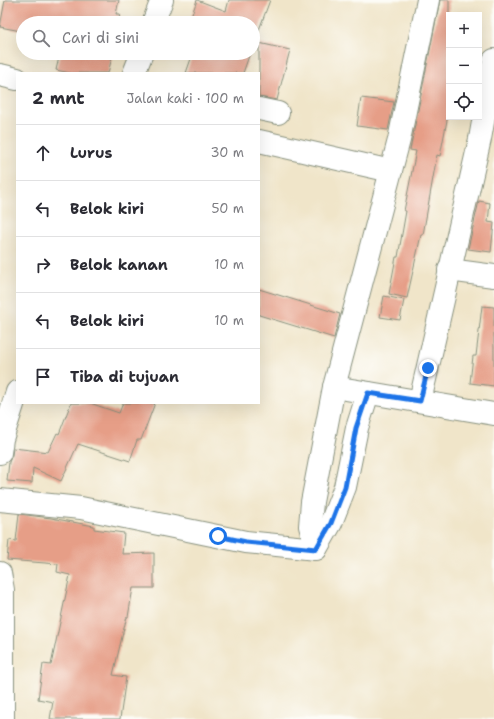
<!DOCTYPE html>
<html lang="id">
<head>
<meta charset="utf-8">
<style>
  body { margin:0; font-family:"Shantell Sans",sans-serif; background:#f7f7f7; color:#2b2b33 }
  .controls { position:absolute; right:12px; top:12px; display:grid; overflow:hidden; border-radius:0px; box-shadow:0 4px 16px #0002 }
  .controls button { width:36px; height:36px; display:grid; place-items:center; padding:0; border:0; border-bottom:1px solid #e1e1e2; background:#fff; color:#2b2b33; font:20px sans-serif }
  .stop { position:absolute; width:12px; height:12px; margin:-9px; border:3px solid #1a73e8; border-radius:50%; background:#fff }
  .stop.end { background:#1a73e8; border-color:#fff; box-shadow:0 1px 4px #0008 }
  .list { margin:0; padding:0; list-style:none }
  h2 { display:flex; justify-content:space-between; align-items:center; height:52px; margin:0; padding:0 16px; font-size:17px }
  h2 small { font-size:13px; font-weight:400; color:#7c7c81 }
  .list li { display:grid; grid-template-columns:26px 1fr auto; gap:12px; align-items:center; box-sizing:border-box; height:56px; padding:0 16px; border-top:1px solid #e1e1e2 }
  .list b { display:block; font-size:15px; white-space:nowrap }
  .list em { font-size:13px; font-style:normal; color:#7c7c81 }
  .icon { flex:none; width:22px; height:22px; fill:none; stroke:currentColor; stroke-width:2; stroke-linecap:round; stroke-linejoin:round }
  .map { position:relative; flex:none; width:494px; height:719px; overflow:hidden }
  .search { position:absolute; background:#fff; box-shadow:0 4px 16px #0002; left:16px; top:16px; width:244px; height:44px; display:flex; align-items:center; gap:10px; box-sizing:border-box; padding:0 14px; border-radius:22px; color:#7c7c81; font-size:15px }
  .panel { position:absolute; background:#fff; box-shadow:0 4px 16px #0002; left:16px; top:72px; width:244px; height:332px; border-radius:0px }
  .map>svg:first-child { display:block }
  .building { fill:#e69e87 }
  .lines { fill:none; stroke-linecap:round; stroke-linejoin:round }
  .minor-casing { stroke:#88917e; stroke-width:24 }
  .minor { stroke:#fff; stroke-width:22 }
  .route { stroke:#1a73e8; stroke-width:5 }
</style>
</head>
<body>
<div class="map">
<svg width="494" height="719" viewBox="0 0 494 719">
  <rect width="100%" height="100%" fill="#fdfcf7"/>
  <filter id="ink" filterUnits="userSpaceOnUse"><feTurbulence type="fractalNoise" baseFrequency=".025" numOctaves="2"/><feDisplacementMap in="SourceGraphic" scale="8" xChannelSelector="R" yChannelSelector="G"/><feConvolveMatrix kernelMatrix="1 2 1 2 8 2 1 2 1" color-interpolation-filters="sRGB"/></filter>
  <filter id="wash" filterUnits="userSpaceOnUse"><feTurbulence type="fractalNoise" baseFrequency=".012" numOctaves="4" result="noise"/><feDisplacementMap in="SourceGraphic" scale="16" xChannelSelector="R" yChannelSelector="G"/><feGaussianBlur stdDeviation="0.9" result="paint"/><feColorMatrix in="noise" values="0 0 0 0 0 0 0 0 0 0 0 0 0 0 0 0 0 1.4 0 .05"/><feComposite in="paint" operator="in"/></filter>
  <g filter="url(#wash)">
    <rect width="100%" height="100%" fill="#f0e5c9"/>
    <g id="blocks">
      <g class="building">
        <path d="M 5,0 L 119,0 L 116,14 L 120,14 L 118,23 L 23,23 L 23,34 L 21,33 L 21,31 L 0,27 Z"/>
        <path d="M 197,0 L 226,11 L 229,0 L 270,0 L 253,46 L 253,23 L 189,23 Z"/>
        <path d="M 440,0 L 449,0 L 449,110 L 440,156 L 437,155 L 423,235 L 421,235 L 407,298 L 389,294 L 396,257 L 398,257 L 406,211 L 404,211 L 416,151 L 410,150 Z"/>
        <path d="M 259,43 L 290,50 L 277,100 L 259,97 Z"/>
        <path d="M 60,53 L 113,53 L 108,73 L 70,73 L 56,70 Z"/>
        <path d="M 193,53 L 250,53 L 243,73 L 186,73 Z"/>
        <path d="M 361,98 L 394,102 L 388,130 L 357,126 Z"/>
        <path d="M 479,201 L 490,203 L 488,222 L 494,223 L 491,252 L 468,249 Z"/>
        <path d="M 259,289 L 340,314 L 334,338 L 259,315 Z"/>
        <path d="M 384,296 L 404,300 L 400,320 L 380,317 Z"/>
        <path d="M 482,306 L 494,307 L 494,386 L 470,383 L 473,356 L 476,356 Z"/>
        <path d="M 71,403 L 90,403 L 119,413 L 123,403 L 155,403 L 141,440 L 137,440 L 130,461 L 78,444 L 61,481 L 33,468 L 32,483 L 7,481 L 9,462 L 12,455 L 13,448 L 48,452 L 57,433 L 59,434 Z"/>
        <path d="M 19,514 L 51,518 L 94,526 L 94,529 L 124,533 L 122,554 L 154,553 L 154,588 L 133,588 L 128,617 L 127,617 L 125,624 L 113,675 L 126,677 L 120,719 L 50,719 L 53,702 L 38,699 L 43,664 L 51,665 L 70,575 L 57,572 L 58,564 L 7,560 L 9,540 L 16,541 Z"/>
      </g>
    </g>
  </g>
  <g filter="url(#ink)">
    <use href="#blocks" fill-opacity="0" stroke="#88917e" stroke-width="1"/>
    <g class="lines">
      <defs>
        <g id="minor">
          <path d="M 153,23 L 162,0"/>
          <path d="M 134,73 L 142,53"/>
          <path d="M 0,75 L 17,79"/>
          <path d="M 259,109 L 278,113"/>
          <path d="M 259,141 L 391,171"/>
          <path d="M 449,270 L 494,276"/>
          <path d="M 334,387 L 494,414"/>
          <path d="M 420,401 L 480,139 L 494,60"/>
          <path d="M 0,453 L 2,439 L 17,392"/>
          <path d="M 0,500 L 81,508 L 246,542 L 316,549 L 310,526 L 312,502 L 334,387 L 399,140 L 428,0"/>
          <path d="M 316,549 L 331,523 L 345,487 L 357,428 L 368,393"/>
          <path d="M 0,573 L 3,590 L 3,719"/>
        </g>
      </defs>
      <use href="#minor" class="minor-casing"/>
      <use href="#minor" class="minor"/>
    </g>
  </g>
  <g class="lines" filter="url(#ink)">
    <path class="route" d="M 218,536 L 246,542 L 316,549 L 331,523 L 345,487 L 356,428 L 368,393 L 420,401 L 428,368"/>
  </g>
</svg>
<div class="controls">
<button>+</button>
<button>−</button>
<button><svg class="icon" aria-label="locate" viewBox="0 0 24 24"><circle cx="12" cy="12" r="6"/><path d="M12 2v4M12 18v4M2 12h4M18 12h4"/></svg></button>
</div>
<div class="stop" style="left:218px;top:536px"></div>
<div class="stop end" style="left:428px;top:368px"></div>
<div class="search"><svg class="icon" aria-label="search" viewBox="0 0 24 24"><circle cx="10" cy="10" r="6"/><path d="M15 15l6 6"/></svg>Cari di sini</div>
<section class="panel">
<h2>2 mnt<small>Jalan kaki · 100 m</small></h2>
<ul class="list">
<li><svg class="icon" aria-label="ahead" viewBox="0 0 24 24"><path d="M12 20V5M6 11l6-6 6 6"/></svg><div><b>Lurus</b></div><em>30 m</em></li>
<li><svg class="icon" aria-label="left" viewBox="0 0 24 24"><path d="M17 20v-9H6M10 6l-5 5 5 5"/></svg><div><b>Belok kiri</b></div><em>50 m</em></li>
<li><svg class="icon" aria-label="right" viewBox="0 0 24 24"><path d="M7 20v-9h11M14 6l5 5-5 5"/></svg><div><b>Belok kanan</b></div><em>10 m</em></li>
<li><svg class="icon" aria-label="left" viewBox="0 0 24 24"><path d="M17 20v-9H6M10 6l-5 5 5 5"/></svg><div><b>Belok kiri</b></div><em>10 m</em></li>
<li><svg class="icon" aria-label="arrive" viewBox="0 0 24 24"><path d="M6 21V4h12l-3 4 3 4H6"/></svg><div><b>Tiba di tujuan</b></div></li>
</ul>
</section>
</div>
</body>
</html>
